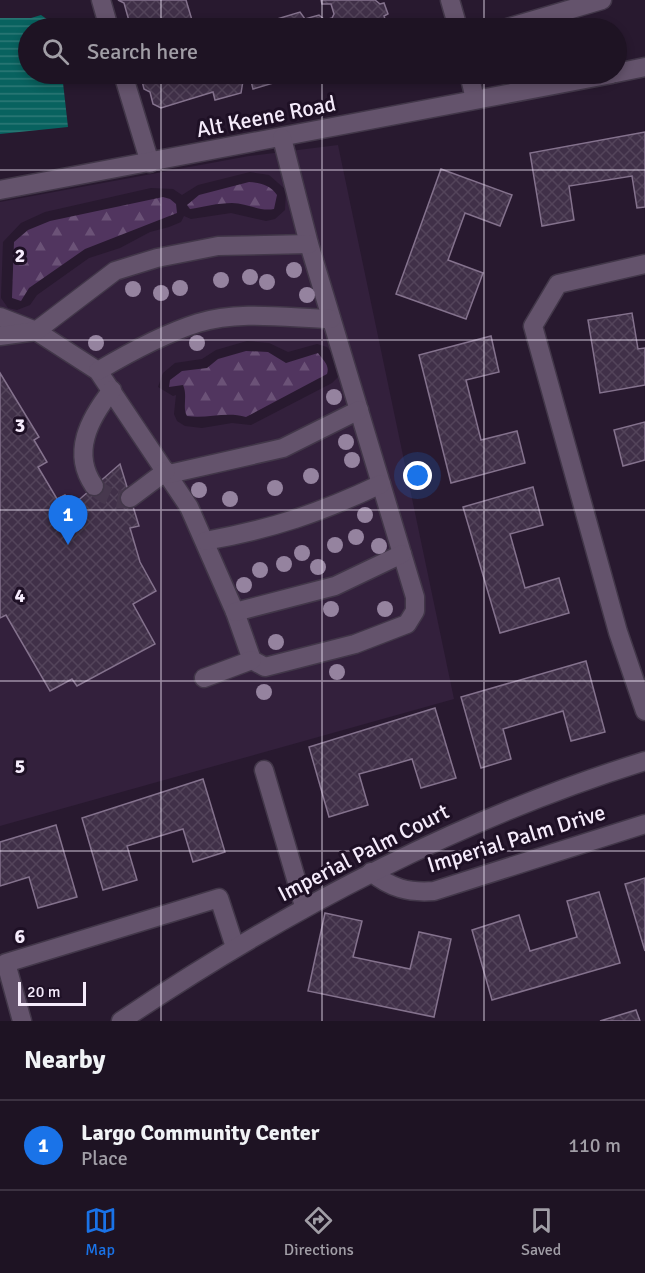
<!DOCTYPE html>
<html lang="en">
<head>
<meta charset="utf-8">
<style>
  body { margin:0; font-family:Signika,sans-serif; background:#2b2030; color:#f1f3f6 }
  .scale { position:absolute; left:18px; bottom:15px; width:68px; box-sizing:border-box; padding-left:6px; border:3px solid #f5ebfb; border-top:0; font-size:16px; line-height:21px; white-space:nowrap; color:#f5ebfb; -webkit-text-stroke:4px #1e1025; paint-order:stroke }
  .you { position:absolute; left:418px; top:476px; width:21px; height:21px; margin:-15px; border:4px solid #fff; border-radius:50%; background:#1a73e8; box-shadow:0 0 0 9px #1a73e833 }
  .badge { display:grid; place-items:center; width:39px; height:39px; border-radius:50%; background:#1a73e8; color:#fff; font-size:20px; font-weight:700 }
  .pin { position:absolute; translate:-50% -50px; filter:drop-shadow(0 2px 3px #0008) }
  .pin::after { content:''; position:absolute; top:32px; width:21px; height:18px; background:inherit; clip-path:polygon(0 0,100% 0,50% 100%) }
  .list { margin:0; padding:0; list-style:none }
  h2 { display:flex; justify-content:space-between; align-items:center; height:78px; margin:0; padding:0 24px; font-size:26px }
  h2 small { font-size:20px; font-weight:400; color:#a19ea6 }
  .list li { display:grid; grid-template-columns:39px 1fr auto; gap:18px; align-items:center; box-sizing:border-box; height:90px; padding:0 24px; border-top:2px solid #3c3241 }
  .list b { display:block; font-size:22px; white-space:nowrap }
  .list p { margin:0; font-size:20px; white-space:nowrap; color:#a19ea6 }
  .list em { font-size:20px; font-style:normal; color:#a19ea6 }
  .icon { flex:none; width:33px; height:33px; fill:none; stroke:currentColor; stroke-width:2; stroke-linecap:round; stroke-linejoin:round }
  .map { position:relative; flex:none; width:645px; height:1021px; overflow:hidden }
  .search { position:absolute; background:#1e1323; box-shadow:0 3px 9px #0003; left:18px; right:18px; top:18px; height:66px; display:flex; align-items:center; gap:15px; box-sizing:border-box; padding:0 21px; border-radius:33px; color:#a19ea6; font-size:22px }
  .sheet { height:168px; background:#1e1323 }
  nav { display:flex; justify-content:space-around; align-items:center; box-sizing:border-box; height:84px; border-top:2px solid #3c3241; background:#1e1323; font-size:16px; color:#a19ea6 }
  nav a { display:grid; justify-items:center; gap:3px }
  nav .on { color:#1a73e8 }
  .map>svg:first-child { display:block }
  .built { fill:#33203c; fill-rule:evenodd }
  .forest { fill:url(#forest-firs) }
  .water { fill:url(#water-rules) }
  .building { fill:url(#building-cross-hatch); stroke:#84728d; stroke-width:1.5 }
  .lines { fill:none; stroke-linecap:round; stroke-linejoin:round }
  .minor-tunnel { stroke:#47384e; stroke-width:18; stroke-dasharray:18 9; stroke-linecap:butt }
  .minor-casing { stroke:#423749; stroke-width:21 }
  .minor { stroke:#64536c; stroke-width:18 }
  .tree { fill:#95839f }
  .grid { fill:none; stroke:#f5ebfb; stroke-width:1.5; stroke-opacity:0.55 }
  .labels { text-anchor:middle; stroke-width:6; stroke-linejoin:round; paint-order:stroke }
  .street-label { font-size:22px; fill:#f5ebfb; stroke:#1e1025 }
  .grid-label { font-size:20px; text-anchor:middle; font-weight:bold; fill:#f5ebfb; stroke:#1e1025; stroke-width:6; stroke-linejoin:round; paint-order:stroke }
</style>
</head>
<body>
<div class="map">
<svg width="645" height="1021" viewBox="0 0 645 1021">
  <defs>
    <pattern id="forest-firs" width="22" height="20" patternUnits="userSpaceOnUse" patternTransform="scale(1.5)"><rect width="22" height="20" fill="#51355f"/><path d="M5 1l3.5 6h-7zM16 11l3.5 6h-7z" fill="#6b5277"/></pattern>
    <pattern id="water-rules" width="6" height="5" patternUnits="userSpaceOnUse" patternTransform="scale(1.5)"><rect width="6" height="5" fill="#08625f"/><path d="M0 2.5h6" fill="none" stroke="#2d7977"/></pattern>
    <pattern id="building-cross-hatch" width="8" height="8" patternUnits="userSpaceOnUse" patternTransform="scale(1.5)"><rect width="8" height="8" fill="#403048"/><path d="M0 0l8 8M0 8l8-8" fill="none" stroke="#53445a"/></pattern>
  </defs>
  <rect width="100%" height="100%" fill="#28192f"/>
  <path class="built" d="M 338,145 L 454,699 L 0,826 L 0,202 L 249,156 ZM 250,172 L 269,175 L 286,190 L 285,210 L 275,219 L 266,221 L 231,213 L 191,219 L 184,216 L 181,222 L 169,227 L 150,232 L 120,248 L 89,258 L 37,295 L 30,305 L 17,310 L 8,308 L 1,298 L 3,242 L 21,223 L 45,212 L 151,188 L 173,189 L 182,195 L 198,185 ZM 247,341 L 269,343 L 288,352 L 317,344 L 327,347 L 336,359 L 338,377 L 332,383 L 251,425 L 232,423 L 202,428 L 185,426 L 177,421 L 174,414 L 176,395 L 173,396 L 158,387 L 163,373 L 175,363 L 202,359 L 216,350 Z"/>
  <g class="forest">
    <path d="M 249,182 C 261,183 270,185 277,195 L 274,209 C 260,212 247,203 232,203 C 218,203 203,207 190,209 L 187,205 L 199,195 Z"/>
    <path d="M 163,197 L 170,199 L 176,204 L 177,213 L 85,249 L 29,288 L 21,301 L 12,298 L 14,242 L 28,230 L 50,221 Z"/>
    <path d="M 246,351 L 268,352 L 286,363 L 318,353 C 323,360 330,365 327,374 L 246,417 C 226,411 207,419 187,416 C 182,407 188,396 183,385 L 169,387 L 170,380 L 182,371 L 207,368 L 218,359 Z"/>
  </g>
  <path class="water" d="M 41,15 L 51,22 L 50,28 L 28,28 L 28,74 L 62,74 L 68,127 L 0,134 L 0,18 L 31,18 Z"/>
  <g class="building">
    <path d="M 118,0 L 186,0 L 192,20 L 186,28 L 131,28 L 124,3 Z"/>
    <path d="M 321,0 L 375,0 L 380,4 L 384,3 L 388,14 L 384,16 L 388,28 L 274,28 L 278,24 L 277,19 L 300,12 L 305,19 L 319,15 L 325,20 L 332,18 L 334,14 L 331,4 L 322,4 Z"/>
    <path d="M 144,74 L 280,74 L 280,81 L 253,89 L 251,81 L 243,81 L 241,93 L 215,100 L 213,92 L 161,108 L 153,104 L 150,92 L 144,89 L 142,81 Z"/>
    <path d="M 645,132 L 645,207 L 637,208 L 632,176 L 569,186 L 574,220 L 542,226 L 530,153 Z"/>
    <path d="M 441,169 L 512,195 L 500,226 L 465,213 L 448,260 L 483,273 L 466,319 L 396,294 Z"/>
    <path d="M 632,313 L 638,349 L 645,348 L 645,385 L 600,393 L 588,320 Z"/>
    <path d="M 491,336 L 499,372 L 466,380 L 481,440 L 517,431 L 525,463 L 451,483 L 419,355 Z"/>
    <path d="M 0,373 L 39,437 L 34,440 L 47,462 L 38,467 L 57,499 L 65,495 L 73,505 L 120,464 L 139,526 L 130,528 L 140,562 L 156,591 L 133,604 L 155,644 L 77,686 L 72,679 L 50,691 L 6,615 L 0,618 Z"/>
    <path d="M 645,422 L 645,460 L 623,466 L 614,430 Z"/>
    <path d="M 533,487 L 543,525 L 510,534 L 525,588 L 559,578 L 569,613 L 500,633 L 463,507 Z"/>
    <path d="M 586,661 L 605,732 L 571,741 L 563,711 L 503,729 L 511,759 L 481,768 L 461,697 Z"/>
    <path d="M 435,708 L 456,778 L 421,788 L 412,759 L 388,766 L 359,774 L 368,805 L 329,817 L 309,747 Z"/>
    <path d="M 203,779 L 225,852 L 193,862 L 183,829 L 127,846 L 137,880 L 103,890 L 82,818 Z"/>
    <path d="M 56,825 L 77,897 L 38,908 L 29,877 L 0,886 L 0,842 Z"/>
    <path d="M 645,878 L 645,951 L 625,884 Z"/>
    <path d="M 599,892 L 620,963 L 492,1000 L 472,930 L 519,915 L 530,951 L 577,937 L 567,901 Z"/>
    <path d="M 325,913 L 362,921 L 353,957 L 410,969 L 419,932 L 451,939 L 434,1017 L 308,991 Z"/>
    <path d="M 636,1010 L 640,1021 L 600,1021 Z"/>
  </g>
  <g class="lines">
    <path class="minor-tunnel" d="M 94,486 C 105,496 116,502 130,498"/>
    <defs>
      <g id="minor">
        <path d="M 101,0 L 109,28"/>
        <path d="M 450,0 L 458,28"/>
        <path d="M 507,28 L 602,0"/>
        <path d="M 616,73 L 645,67"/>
        <path d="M 123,74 L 150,163"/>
        <path d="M 469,74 L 475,99"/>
        <path d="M 0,190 L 612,74"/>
        <path d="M 645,264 L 558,284 L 533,326 L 618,632 L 645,711"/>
        <path d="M 0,317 L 36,331 L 98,371 L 189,507 L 235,612 L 252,660 L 265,667 L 355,644 L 407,624 L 415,611 L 415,597 L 309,244 L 282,138"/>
        <path d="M 0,336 L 36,331 L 115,271 L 157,258 L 218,246 L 309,244"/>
        <path d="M 98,371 C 130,352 163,334 198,323 C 240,310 289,318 331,319"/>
        <path d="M 169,474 L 283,448 L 359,410"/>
        <path d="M 94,486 C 71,453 89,419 112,390"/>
        <path d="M 130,498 L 166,471"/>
        <path d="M 205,541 C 272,529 320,513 381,484"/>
        <path d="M 235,612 L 335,586 L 402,554"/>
        <path d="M 204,678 L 252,660"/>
        <path d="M 264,770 L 304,906"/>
        <path d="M 371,872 C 391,888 408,893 434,891 L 645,824"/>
        <path d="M 22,1021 L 6,963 L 219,898 L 235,947"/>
        <path d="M 121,1021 C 284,911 456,820 645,761"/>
      </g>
    </defs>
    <use href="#minor" class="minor-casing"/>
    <use href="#minor" class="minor"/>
  </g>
  <g class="tree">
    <circle cx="294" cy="270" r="8"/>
    <circle cx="250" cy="277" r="8"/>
    <circle cx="221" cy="280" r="8"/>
    <circle cx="267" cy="282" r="8"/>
    <circle cx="180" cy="288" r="8"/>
    <circle cx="133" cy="289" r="8"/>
    <circle cx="161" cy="293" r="8"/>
    <circle cx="307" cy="295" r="8"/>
    <circle cx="96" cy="343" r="8"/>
    <circle cx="197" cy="343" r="8"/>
    <circle cx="334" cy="397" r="8"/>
    <circle cx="346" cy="442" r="8"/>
    <circle cx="352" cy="460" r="8"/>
    <circle cx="311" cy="476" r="8"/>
    <circle cx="275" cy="488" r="8"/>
    <circle cx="199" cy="490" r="8"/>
    <circle cx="230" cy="499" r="8"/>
    <circle cx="365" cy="515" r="8"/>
    <circle cx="356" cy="537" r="8"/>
    <circle cx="335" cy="545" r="8"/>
    <circle cx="379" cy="546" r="8"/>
    <circle cx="302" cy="553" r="8"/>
    <circle cx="284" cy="564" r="8"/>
    <circle cx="318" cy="567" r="8"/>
    <circle cx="260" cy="570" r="8"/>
    <circle cx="244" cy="585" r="8"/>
    <circle cx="331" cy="609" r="8"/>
    <circle cx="385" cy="609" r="8"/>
    <circle cx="276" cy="642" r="8"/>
    <circle cx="337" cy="672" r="8"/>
    <circle cx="264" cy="692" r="8"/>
  </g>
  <path class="grid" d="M 161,0 L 161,28M 322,0 L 322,28M 484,0 L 484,28M 161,74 L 161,1021M 322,74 L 322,1021M 484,74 L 484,1021M 0,170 L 645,170M 0,340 L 645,340M 0,510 L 645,510M 0,681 L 645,681M 0,851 L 645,851"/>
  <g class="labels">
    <g class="street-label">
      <text transform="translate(266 116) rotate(-11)" y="8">Alt Keene Road</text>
      <text transform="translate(516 838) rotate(-17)" y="8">Imperial Palm Drive</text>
      <text transform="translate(363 852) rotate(-27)" y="8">Imperial Palm Court</text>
    </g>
  </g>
  <g class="grid-label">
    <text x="20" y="262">2</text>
    <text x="20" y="432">3</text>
    <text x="20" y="602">4</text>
    <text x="20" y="773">5</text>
    <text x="20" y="943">6</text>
  </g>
</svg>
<div class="scale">20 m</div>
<div class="you"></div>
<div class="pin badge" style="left:68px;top:545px">1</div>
<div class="search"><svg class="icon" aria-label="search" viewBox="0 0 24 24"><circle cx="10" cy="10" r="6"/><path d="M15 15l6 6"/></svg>Search here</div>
</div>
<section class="sheet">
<h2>Nearby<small></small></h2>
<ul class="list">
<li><span class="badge">1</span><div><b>Largo Community Center</b><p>Place</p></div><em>110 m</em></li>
</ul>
</section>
<nav>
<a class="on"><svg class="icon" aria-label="map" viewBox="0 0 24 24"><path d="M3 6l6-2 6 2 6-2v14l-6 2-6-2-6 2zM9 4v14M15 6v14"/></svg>Map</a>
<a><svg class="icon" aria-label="directions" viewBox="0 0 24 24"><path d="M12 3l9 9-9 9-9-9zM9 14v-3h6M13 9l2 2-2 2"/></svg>Directions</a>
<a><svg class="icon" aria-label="saved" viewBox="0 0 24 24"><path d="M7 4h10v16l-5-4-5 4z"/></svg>Saved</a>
</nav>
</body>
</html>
